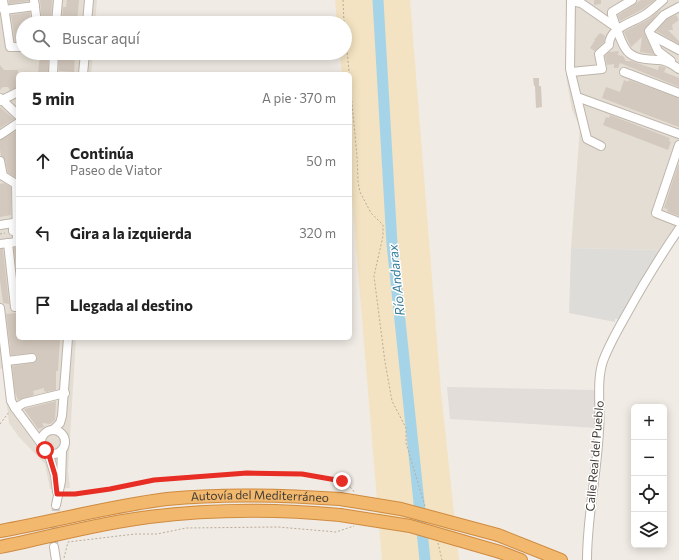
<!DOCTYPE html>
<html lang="es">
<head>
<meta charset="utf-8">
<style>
  body { margin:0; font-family:Commissioner,sans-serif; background:#f2f2f2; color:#222 }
  .controls { position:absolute; right:12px; bottom:12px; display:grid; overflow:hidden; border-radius:6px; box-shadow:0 2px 10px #0003 }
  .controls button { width:36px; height:36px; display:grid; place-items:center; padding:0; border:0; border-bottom:1px solid #e0e0e0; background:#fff; color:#222; font:20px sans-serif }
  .stop { position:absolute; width:12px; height:12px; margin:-9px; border:3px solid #e72d24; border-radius:50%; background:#fff }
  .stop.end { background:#e72d24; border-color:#fff; box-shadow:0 1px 4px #0008 }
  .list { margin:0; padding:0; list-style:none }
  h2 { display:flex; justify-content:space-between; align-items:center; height:52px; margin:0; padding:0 16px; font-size:17px }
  h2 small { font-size:13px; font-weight:400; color:#767676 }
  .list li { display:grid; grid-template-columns:26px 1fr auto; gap:12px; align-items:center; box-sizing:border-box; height:72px; padding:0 16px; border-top:1px solid #e0e0e0 }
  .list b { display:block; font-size:15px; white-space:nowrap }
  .list p { margin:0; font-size:13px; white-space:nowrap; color:#767676 }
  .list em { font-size:13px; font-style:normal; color:#767676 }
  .icon { flex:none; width:22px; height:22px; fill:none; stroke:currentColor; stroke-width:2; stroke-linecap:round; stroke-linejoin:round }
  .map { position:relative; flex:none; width:679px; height:560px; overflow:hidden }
  .search { position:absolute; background:#fff; box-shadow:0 2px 10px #0003; left:16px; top:16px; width:336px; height:44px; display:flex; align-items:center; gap:10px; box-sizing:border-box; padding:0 14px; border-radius:22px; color:#767676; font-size:15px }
  .panel { position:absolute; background:#fff; box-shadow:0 2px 10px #0003; left:16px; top:72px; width:336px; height:268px; border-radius:6px }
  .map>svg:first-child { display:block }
  .residential { fill:#e4ddd3 }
  .industrial { fill:#e2ddd9 }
  .sand { fill:#f3e3c2 }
  .parking { fill:#dedcd9 }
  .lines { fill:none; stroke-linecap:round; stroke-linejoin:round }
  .river { stroke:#a5d4e9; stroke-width:11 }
  .building { fill:#d4c9be }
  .minor-tunnel { stroke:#cdc8c1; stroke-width:8; stroke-dasharray:8 4; stroke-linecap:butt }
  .minor-casing { stroke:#beb5ab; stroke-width:10 }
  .highway-casing { stroke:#cf8b40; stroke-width:14 }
  .path { stroke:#bbac9a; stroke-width:1; stroke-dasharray:2 2; stroke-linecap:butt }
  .minor { stroke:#fff; stroke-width:8 }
  .highway { stroke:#f1b86e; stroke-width:12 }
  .highway-bridge-casing { stroke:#cf8b40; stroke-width:14; stroke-linecap:butt }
  .highway-bridge { stroke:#f1b86e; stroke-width:12 }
  .route { stroke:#e72d24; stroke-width:5 }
  .labels { text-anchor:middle; stroke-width:3; stroke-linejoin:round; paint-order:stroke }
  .street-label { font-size:12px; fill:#423b35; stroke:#fff }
  .water-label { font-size:13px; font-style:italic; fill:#367c9d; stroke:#fff }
</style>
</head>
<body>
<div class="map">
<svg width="679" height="560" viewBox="0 0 679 560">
  <rect width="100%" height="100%" fill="#f0ebe4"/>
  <g class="residential">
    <path d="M 0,0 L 97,0 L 95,23 L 23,23 L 23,53 L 93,53 L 91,74 L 18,74 L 18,338 L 76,338 L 68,470 L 70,488 L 50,489 L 45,464 L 19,437 L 9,423 L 3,368 L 0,369 Z"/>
    <path d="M 567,0 L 679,0 L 679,237 L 668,250 L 571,248 L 580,127 L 572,110 L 566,76 Z"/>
  </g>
  <path class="industrial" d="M 447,387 L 595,390 L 596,428 L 450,419 Z"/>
  <path class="sand" d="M 335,0 L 410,0 L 441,392 L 459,560 L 382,560 L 350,174 L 350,74 L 342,74 L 340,53 L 345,53 L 345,23 L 337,23 Z"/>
  <path class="parking" d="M 571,248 L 662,250 L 623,319 L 615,319 L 615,322 L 569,313 Z"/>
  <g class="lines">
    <path class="river" d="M 378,0 L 392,244 L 425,560"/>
  </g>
  <g class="building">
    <path d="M 9,0 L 29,0 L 29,1 L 9,4 Z"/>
    <path d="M 40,0 L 52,0 L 51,23 L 42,23 Z"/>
    <path d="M 67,0 L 79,0 L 77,22 L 65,23 L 65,21 L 62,20 L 63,7 L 66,7 Z"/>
    <path d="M 594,0 L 601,0 L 601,4 L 594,5 Z"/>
    <path d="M 641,0 L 655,0 L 643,9 L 620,21 L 618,15 Z"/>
    <path d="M 661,9 L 644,31 L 654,54 L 640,52 L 642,37 L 631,47 L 624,32 L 649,19 Z"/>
    <path d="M 30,12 L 31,23 L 23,23 L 23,42 L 15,42 L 11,15 Z"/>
    <path d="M 676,15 L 679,20 L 672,25 L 673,30 L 668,30 L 679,41 L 679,44 L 656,31 L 667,19 Z"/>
    <path d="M 600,33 L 605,36 L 604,42 L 595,51 L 590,48 L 595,40 L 594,40 Z"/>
    <path d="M 619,51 L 618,55 L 623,56 L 626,61 L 631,61 L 658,70 L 659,66 L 666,67 L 664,72 L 679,78 L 679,87 L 620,63 L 618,68 L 614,68 L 614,64 L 607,65 L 605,56 L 609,52 Z"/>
    <path d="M 40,53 L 48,53 L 48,73 L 45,74 L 38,74 Z"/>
    <path d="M 59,53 L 75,53 L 74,72 L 59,71 Z"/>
    <path d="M 0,65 L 4,70 L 18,70 L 18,87 L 10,90 L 8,87 L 3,87 L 0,90 Z"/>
    <path d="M 533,78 L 539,78 L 539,86 L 534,86 Z"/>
    <path d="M 624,80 L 628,82 L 629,80 L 679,98 L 679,127 L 602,98 L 606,87 L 620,92 Z"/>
    <path d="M 535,86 L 541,86 L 542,107 L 536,108 Z"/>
    <path d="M 0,107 L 14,119 L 0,128 Z"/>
    <path d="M 610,115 L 670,138 L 669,141 L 671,142 L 668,150 L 603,125 L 606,117 L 609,118 Z"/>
    <path d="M 18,130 L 18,179 L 8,173 L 5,160 L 1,156 L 0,149 L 0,140 Z"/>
    <path d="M 678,165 L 679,165 L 679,216 L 668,212 L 667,209 L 664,208 Z"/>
    <path d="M 4,183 L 11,187 L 11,215 L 0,217 L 0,184 Z"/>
    <path d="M 18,247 L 18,284 L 14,248 Z"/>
    <path d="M 0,249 L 3,249 L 9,304 L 3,303 L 0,280 Z"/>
    <path d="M 18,313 L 18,338 L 60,338 L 58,371 L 56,371 L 56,390 L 47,392 L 44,391 L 44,388 L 33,391 L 34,395 L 18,400 L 15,392 L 12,366 L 33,363 L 37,358 L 36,354 L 32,353 L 11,355 L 6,314 Z"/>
    <path d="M 56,401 L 55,420 L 50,424 L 42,423 L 44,427 L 38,429 L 24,409 Z"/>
  </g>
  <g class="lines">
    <path class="minor-tunnel" d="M 54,547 L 56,505"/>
    <defs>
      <g id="minor">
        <path d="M 3,0 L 10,47 L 23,47"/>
        <path d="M 34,0 L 37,23"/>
        <path d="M 571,0 L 570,69 L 587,139 L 601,146"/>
        <path d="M 632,0 L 612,12 L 612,15 C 616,26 619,38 625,48 C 632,60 647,59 659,60 C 667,60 673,65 679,69"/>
        <path d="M 571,1 L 581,3 L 617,28"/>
        <path d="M 4,10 L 35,6"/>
        <path d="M 56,23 L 58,0"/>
        <path d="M 87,23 L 89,0"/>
        <path d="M 651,35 L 679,50"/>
        <path d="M 671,61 L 658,51 L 649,31 L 664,15 L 679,7"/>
        <path d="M 571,72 L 602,69 L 599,54 L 609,45 C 609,27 633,23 646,14 C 652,10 657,5 663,0"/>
        <path d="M 624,72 L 679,93"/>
        <path d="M 53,74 L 54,53"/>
        <path d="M 83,74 L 85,53"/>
        <path d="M 577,97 L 679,134"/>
        <path d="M 0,98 L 18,115"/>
        <path d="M 0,101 L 18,92"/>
        <path d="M 0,135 L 18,123"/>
        <path d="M 679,145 L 656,213 L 679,222"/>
        <path d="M 0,161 L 3,176 L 16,184 L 17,242 L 0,244"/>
        <path d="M 0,225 L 13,223 L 13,231"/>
        <path d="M 8,243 L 15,307"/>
        <path d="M 0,308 L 11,401 L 15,408 L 41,443"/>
        <path d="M 7,361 L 32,358"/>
        <path d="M 15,408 L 24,403 L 65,393"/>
        <path d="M 53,430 L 60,423 L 62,416 L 68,338"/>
        <circle cx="53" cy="442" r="12"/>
        <path d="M 48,452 L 55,475 L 57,492"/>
        <path d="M 56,505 L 61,481 L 62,450"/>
        <path d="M 54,547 L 56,560"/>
        <path d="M 587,560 C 587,516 597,474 599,430 C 601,407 596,382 603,361 C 609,345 617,331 625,317 C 642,286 659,258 679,229"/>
      </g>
      <g id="highway">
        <path id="s1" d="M 0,531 C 56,521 111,506 167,499 C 225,493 283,495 340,499"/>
        <path d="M 498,535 L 561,560"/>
        <path d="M 0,547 C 50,537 99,523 149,517 C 213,509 276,509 340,515"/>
        <path d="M 500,552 L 521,560"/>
      </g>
    </defs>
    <use href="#minor" class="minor-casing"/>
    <use href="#highway" class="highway-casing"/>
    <g class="path">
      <path d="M 343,0 L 344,23"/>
      <path d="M 345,29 L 357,156 L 358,182 L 360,192 L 371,213 L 383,225 L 383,236 L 374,276 L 385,362 L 392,401 L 406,428 L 406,443 L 425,506"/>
      <path d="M 0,234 L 5,233"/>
      <path d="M 0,424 L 9,412"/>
      <path d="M 66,494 C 96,494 125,483 156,479 C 186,475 341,462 354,492"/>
      <path d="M 438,543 L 442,560"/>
      <path d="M 64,558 L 68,542 L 135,534 L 157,534 L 186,528 L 278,527 L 336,532 L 354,526"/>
    </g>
    <use href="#minor" class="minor"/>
    <use href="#highway" class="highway"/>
    <defs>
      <g id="highway-bridge">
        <path d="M 340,499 L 401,509 L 498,535"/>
        <path d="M 340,515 L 410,526 L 500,552"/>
      </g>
    </defs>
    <use href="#highway-bridge" class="highway-bridge-casing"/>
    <use href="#highway-bridge" class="highway-bridge"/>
  </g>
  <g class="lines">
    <path class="route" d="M 45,450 L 48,452 L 55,475 L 57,494 L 75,494 L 110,489 L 154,480 L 247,473 L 302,474 L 342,481"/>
  </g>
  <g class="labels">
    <g class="street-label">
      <text transform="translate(595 456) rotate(-85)" y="4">Calle Real del Pueblo</text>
      <text dy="4" stroke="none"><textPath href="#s1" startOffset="263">Autovía del Mediterráneo</textPath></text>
    </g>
    <g class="water-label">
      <text transform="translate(396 280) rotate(-96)" y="5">Río Andarax</text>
    </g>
  </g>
</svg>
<div class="controls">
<button>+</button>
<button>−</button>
<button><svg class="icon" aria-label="locate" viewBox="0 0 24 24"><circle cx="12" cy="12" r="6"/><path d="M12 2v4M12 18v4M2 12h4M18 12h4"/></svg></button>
<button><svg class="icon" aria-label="layers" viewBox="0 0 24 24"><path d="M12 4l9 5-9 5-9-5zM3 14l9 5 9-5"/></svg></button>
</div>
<div class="stop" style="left:45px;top:450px"></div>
<div class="stop end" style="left:342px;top:481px"></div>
<div class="search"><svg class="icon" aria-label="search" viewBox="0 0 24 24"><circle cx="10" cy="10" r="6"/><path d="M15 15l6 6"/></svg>Buscar aquí</div>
<section class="panel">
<h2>5 min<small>A pie · 370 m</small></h2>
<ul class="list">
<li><svg class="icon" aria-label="ahead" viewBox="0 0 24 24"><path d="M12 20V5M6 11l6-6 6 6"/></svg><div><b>Continúa</b><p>Paseo de Viator</p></div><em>50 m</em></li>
<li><svg class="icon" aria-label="left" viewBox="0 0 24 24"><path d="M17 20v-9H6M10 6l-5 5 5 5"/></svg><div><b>Gira a la izquierda</b></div><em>320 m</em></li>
<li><svg class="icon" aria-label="arrive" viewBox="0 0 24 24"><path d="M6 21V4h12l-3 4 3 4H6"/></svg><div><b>Llegada al destino</b></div></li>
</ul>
</section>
</div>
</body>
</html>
